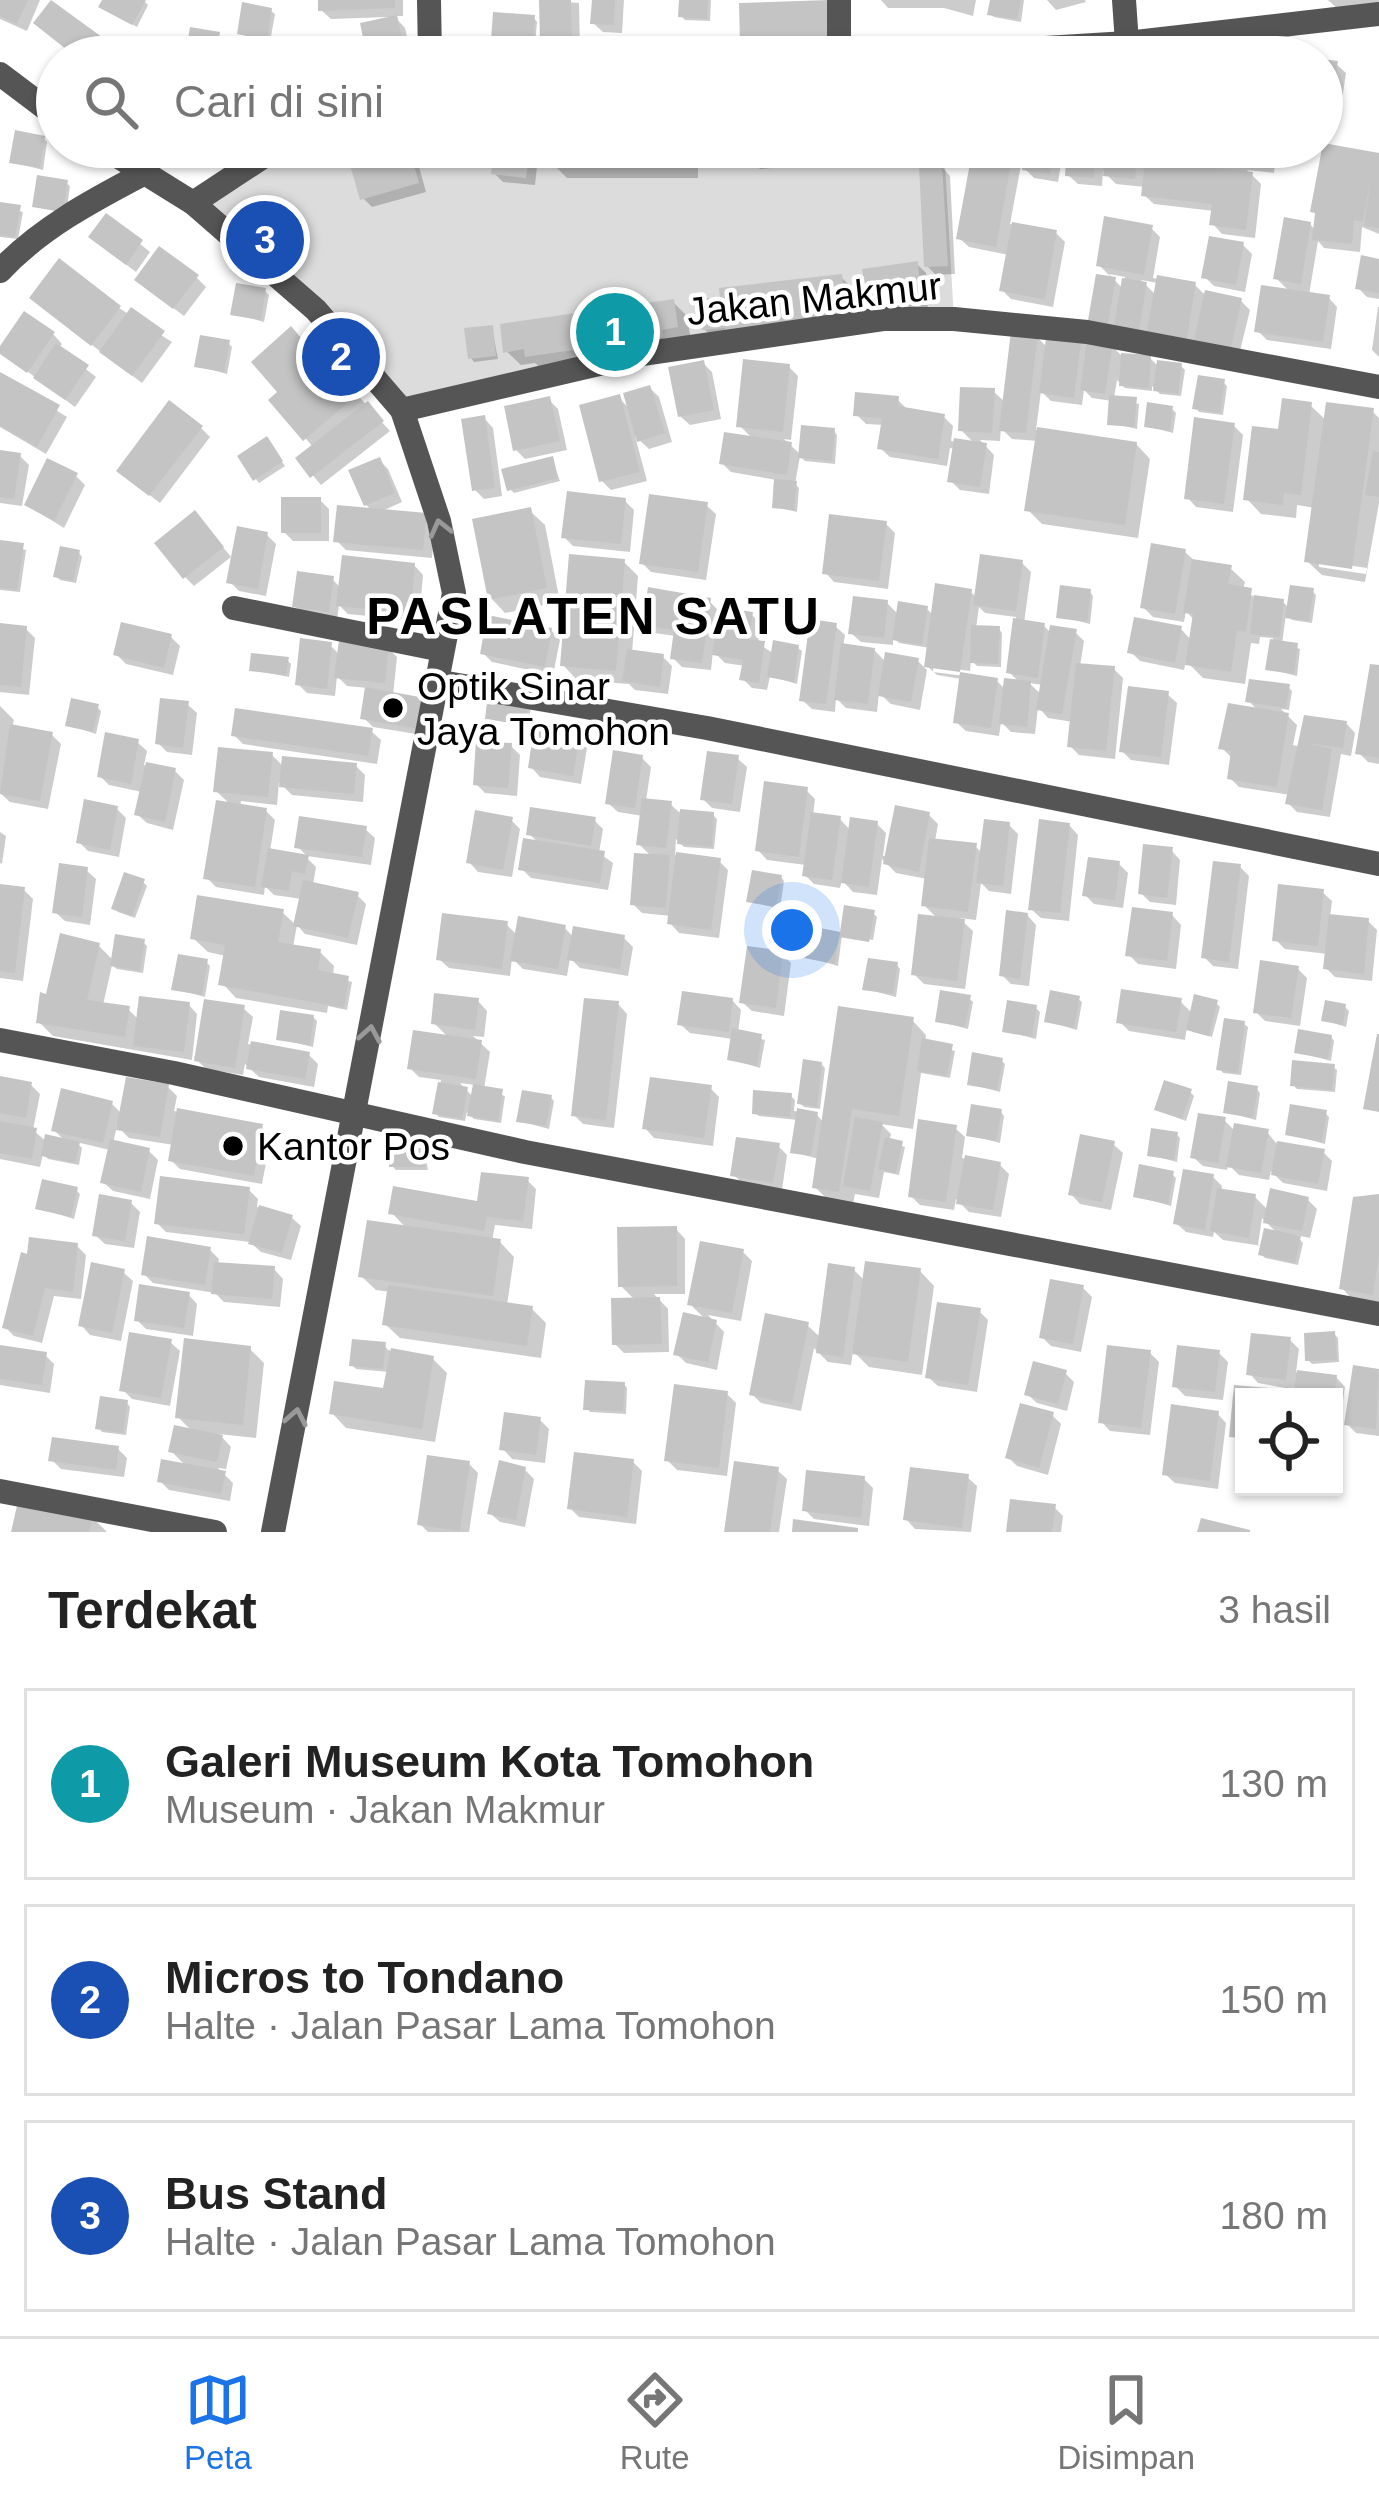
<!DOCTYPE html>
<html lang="id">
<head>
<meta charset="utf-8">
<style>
  body { margin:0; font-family:Arial,sans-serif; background:#f6f6f6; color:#222 }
  .controls { position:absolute; right:36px; bottom:36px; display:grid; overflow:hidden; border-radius:0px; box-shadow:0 3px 9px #0004 }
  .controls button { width:108px; height:108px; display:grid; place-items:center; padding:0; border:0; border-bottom:3px solid #e0e0e0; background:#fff; color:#222; font:60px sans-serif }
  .you { position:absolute; left:792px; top:930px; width:42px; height:42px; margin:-30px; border:9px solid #fff; border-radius:50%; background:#1a73e8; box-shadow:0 0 0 18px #1a73e833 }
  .badge { display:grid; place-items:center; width:78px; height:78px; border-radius:50%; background:#1a73e8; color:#fff; font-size:39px; font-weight:700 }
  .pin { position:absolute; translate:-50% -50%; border:6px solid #fff; box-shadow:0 3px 12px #0006 }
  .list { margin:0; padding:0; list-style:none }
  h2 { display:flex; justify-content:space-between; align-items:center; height:156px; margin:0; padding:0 48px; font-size:51px }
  h2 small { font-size:39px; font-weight:400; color:#767676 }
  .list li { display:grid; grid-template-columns:78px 1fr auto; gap:36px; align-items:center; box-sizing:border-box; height:192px; margin:0 24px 24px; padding:0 24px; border:3px solid #e0e0e0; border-radius:0px }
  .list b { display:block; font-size:45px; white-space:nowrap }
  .list p { margin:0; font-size:39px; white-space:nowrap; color:#767676 }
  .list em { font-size:39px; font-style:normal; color:#767676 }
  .icon { flex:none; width:66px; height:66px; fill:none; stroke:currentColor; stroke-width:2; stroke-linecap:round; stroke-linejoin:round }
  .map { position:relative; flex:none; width:1379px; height:1532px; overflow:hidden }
  .search { position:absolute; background:#fff; box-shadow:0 3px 9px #0004; left:36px; right:36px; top:36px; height:132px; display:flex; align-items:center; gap:30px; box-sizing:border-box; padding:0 42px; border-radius:66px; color:#767676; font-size:45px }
  .sheet { height:804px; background:#fff }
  nav { display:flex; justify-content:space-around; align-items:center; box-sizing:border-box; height:168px; border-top:3px solid #e0e0e0; background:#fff; font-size:33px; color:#767676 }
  nav a { display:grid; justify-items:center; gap:6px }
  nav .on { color:#1a73e8 }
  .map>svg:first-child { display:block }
  .green { fill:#dcdcdc }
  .shadow { fill:#0003; fill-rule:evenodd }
  .building { fill:#c4c4c4 }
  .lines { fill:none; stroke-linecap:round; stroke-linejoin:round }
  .minor { stroke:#555; stroke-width:24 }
  .tertiary { stroke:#555; stroke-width:24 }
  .oneway { stroke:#999 }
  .poi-dot { fill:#000; stroke:#fff; stroke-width:4.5 }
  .labels { text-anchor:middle; stroke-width:9; stroke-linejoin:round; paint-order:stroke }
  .street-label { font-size:39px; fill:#000; stroke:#fff }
  .poi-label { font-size:39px; fill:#000; stroke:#fff; text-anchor:start }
  .district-label { font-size:51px; font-weight:bold; letter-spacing:3px; fill:#000; stroke:#fff }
</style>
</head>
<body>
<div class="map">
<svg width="1379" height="1532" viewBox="0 0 1379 1532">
  <rect width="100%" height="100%" fill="#fff"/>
  <path class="green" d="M 278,147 L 944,147 L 954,319 L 883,319 L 402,410 L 193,203 Z"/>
  <g class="shadow">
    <path d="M 0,0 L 40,0 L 27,31 L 0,19 Z"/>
    <path d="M 106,0 L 143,0 L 148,5 L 137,27 L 106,10 Z"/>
    <path d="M 321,0 L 403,0 L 403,16 L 394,16 L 405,28 L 412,57 L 370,57 L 388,17 L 331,19 L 321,10 Z"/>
    <path d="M 542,0 L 579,3 L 580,49 L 553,50 L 543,40 Z"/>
    <path d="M 595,0 L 624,0 L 622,33 L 603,32 L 593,23 Z"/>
    <path d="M 682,0 L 711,0 L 710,21 L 685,20 L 681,16 Z"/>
    <path d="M 881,0 L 976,0 L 973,16 L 944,8 L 888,8 Z"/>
    <path d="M 993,0 L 1024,0 L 1021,22 L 994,17 L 990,14 Z"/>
    <path d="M 1047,0 L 1085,0 L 1086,2 L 1056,10 Z"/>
    <path d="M 1328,0 L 1379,0 L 1379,12 L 1339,10 Z"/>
    <path d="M 828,3 L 839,51 L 752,53 L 743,44 Z"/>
    <path d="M 271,11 L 275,14 L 270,42 L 240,33 Z"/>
    <path d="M 534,18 L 537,22 L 535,45 L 498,42 L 494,39 Z"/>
    <path d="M 125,50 L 151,54 L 154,57 L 124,57 Z"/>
    <path d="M 1322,62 L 1336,64 L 1346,73 L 1338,127 L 1322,125 Z"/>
    <path d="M 43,138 L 47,142 L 43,170 L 12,162 Z"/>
    <path d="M 407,147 L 416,156 L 426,192 L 372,207 L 363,198 Z"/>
    <path d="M 497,147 L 539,147 L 535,185 L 503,182 L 494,173 Z"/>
    <path d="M 553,147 L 698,147 L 698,178 L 567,178 L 553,164 Z"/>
    <path d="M 745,147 L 888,147 L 889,159 L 760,169 L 746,155 Z"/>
    <path d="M 918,147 L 971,147 L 972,155 L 976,147 L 1006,147 L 1013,148 L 1026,161 L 1029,147 L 1064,147 L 1058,182 L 1034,178 L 1021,165 L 1010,224 L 1056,233 L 1065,242 L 1053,307 L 1011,299 L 1002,290 L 1009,255 L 969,247 L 959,238 L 973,164 L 941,166 L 950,176 L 955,274 L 936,275 L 927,266 L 928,167 L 919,158 Z"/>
    <path d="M 1070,147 L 1147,147 L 1145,164 L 1201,170 L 1182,147 L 1277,147 L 1274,173 L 1247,170 L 1261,184 L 1255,238 L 1222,234 L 1213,224 L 1214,211 L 1154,204 L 1144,195 L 1145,187 L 1116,184 L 1103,171 L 1102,186 L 1078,184 L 1068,175 Z"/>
    <path d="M 1379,155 L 1379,234 L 1362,227 L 1360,252 L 1324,248 L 1318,241 L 1309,295 L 1328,297 L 1337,307 L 1331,349 L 1267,340 L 1258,331 L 1290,292 L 1276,278 L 1310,224 L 1316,231 Z"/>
    <path d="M 66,183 L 70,186 L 66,214 L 36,206 Z"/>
    <path d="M 0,205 L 23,212 L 18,239 L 0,237 Z"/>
    <path d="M 107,217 L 150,252 L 136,272 L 101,246 Z"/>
    <path d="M 1151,228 L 1160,237 L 1153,278 L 1195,285 L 1203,293 L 1241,301 L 1250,310 L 1239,355 L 1195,351 L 1094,329 L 1114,280 L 1099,265 ZM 1109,274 L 1125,277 L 1123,289 ZM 1141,280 L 1158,283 L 1156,295 Z"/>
    <path d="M 1243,245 L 1252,254 L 1245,292 L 1214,286 L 1205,277 Z"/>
    <path d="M 1379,262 L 1379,299 L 1367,297 L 1358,288 Z"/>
    <path d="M 917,264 L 926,273 L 928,309 L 896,315 L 870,298 Z"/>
    <path d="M 841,277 L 855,291 L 860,332 L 719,343 L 704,329 Z"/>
    <path d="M 197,278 L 206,287 L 184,316 L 147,288 Z"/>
    <path d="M 265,291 L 269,295 L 264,322 L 234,314 Z"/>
    <path d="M 673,302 L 687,316 L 691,341 L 543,370 L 535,363 L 521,365 L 506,351 Z"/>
    <path d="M 42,307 L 119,308 L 172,342 L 142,383 Z"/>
    <path d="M 1378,307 L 1379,307 L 1379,357 L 1372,350 Z"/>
    <path d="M 492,328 L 498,359 L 474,362 L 471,358 Z"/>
    <path d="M 1050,333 L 1111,345 L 1122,356 L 1150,358 L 1159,367 L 1181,366 L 1185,370 L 1181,396 L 1160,394 L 1152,386 L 1152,391 L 1125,388 L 1117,380 L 1114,398 L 1139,404 L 1137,429 L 1110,423 L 1112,401 L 1092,398 L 1084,390 L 1082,405 L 1051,401 L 1041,391 L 1036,430 L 1136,444 L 1150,459 L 1138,538 L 1042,524 L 1028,510 L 1038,441 L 1012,439 L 1001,428 L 1000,441 L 980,440 L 994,455 L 989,494 L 960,490 L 951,481 L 955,449 L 950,448 L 947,466 L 890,457 L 880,448 L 884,425 L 866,424 L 856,414 L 897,399 L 907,409 L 944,417 L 953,426 L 951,441 L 975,444 L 961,430 L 993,391 L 1006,403 L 1037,337 L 1048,348 Z"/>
    <path d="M 53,334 L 62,344 L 59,348 L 96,377 L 75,407 L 0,351 Z"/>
    <path d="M 228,343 L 232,347 L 227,374 L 197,366 Z"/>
    <path d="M 318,360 L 331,366 L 390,431 L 321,485 L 299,459 L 314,448 L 272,400 Z"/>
    <path d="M 703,363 L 712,372 L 721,419 L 690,425 L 680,416 Z"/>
    <path d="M 789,367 L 798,376 L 791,440 L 784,439 L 801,455 L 834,431 L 837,435 L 835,464 L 805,461 L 800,456 L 795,484 L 799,488 L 797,512 L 775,507 L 777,480 L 731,472 L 722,463 L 753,439 L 740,426 Z"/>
    <path d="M 0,375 L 67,417 L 46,454 L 0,427 Z"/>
    <path d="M 1223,382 L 1227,386 L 1223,415 L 1199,412 L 1196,408 Z"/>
    <path d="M 650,388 L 659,397 L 672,442 L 649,449 L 635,436 L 647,481 L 611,490 L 602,481 L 619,398 L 631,410 Z"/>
    <path d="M 549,400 L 558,409 L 567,450 L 525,459 L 516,450 Z"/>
    <path d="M 1310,405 L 1327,421 L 1372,411 L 1379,418 L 1379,503 L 1365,582 L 1322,575 L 1307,561 L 1315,508 L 1297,505 L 1296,518 L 1261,514 L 1247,499 L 1280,432 ZM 1319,561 L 1367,568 L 1366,574 L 1319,567 Z"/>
    <path d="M 1172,409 L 1176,413 L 1173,433 L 1147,426 Z"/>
    <path d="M 484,418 L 493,428 L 502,496 L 484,499 L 475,490 Z"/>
    <path d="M 1234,426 L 1243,435 L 1233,512 L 1196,507 L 1187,497 Z"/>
    <path d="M 201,428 L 210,437 L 160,503 L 129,479 Z"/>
    <path d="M 270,444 L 285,466 L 259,483 L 256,479 Z"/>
    <path d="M 0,453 L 20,456 L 29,465 L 22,506 L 0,503 Z"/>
    <path d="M 552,459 L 560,481 L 514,493 L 510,489 Z"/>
    <path d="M 379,460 L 388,469 L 402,502 L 380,512 L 425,516 L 435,525 L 432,558 L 346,550 L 337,541 L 373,511 L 366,505 Z"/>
    <path d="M 76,476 L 85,485 L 64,528 L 27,505 Z"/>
    <path d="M 320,500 L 329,509 L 329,541 L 293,541 L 284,532 Z"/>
    <path d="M 625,501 L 634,510 L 630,552 L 573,546 L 564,537 Z"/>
    <path d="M 706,505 L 716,514 L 706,580 L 651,572 L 642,563 Z"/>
    <path d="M 530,511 L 545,525 L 560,602 L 505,613 L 491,598 Z"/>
    <path d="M 203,523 L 231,557 L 194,586 L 185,577 Z"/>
    <path d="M 886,524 L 895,533 L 888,589 L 834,582 L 825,572 Z"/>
    <path d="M 267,535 L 276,544 L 266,596 L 239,591 L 230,582 Z"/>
    <path d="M 0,543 L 26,550 L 20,592 L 0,590 Z"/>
    <path d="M 1185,552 L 1196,562 L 1230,568 L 1245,582 L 1243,590 L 1258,599 L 1283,602 L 1289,608 L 1312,591 L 1316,595 L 1312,623 L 1292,620 L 1286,614 L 1282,644 L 1300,649 L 1297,676 L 1269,669 L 1273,638 L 1260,637 L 1259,644 L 1251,643 L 1245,684 L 1203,678 L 1186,661 L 1184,670 L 1140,661 L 1131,652 L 1181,629 L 1192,641 L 1195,621 L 1186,611 L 1184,622 L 1153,617 L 1143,607 Z"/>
    <path d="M 79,553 L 82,557 L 76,583 L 60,580 L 56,576 Z"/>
    <path d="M 624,562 L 638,576 L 632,653 L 663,657 L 672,666 L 668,694 L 635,690 L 629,684 L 577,680 L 563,665 Z"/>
    <path d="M 1022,563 L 1031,572 L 1024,623 L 1044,626 L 1052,634 L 1075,632 L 1084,641 L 1080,666 L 1114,669 L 1123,678 L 1115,759 L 1079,755 L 1070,746 L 1073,722 L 1048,718 L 1038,707 L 1035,734 L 1011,732 L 1001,722 L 999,736 L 966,731 L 956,722 L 962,679 L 937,675 L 927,666 L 930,648 L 899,643 L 893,637 L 893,645 L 861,642 L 851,633 L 887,603 L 899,615 L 927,609 L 934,616 L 970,591 L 977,598 ZM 979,607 L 985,613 L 1016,617 L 1009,672 L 1019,682 L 1006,690 L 996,680 L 933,672 L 933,666 L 970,671 L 971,660 L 977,666 L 1001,667 L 1002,633 L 999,629 L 976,628 ZM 1029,683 L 1043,685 L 1042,695 Z"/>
    <path d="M 414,565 L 423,575 L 419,621 L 348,614 L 339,605 L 337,620 L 304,615 L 295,606 L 332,579 L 341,588 Z"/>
    <path d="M 1090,592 L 1093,596 L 1090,624 L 1059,616 Z"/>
    <path d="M 709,601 L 718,610 L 752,615 L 761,624 L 758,643 L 774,654 L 798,648 L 802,651 L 797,684 L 770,676 L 767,690 L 752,688 L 743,679 L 745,666 L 725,663 L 713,651 L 711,670 L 682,667 L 673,658 L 676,636 L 654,633 L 645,624 Z"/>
    <path d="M 0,626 L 26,629 L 35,638 L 29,695 L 0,692 Z"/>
    <path d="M 835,626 L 845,635 L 843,647 L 874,650 L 887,663 L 917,660 L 927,670 L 920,710 L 891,704 L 879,693 L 877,712 L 846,708 L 836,698 L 835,712 L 812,709 L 802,700 Z"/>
    <path d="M 551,630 L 560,640 L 553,675 L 492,662 L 483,653 Z"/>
    <path d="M 171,637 L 180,646 L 173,675 L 126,664 L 116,654 Z"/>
    <path d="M 330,645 L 340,655 L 388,648 L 397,657 L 393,695 L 429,736 L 373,727 L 364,718 L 368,688 L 347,686 L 337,676 L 335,696 L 307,693 L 298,684 Z"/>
    <path d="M 287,660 L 291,664 L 289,677 L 252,670 Z"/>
    <path d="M 1379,668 L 1379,764 L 1368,762 L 1359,753 Z"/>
    <path d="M 1288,687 L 1292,691 L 1289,710 L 1281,709 L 1297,725 L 1293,745 L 1302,747 L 1306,718 L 1346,723 L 1355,733 L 1351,756 L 1341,754 L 1330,817 L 1297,812 L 1288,803 L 1290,795 L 1239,787 L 1230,778 L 1231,757 L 1222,748 L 1258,711 L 1249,701 Z"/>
    <path d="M 1167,694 L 1177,703 L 1169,765 L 1131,760 L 1122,751 Z"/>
    <path d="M 187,704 L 197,713 L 192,755 L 167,752 L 158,743 Z"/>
    <path d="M 0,706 L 14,720 L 12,727 L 51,734 L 61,744 L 48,809 L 10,802 L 0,793 Z"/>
    <path d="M 531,706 L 528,727 L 488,718 Z"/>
    <path d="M 97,707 L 101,711 L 96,734 L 69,725 Z"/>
    <path d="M 371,731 L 381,740 L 377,764 L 243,744 L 234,735 Z"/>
    <path d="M 578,739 L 587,748 L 581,784 L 540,777 L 531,767 Z"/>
    <path d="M 137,742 L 147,751 L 144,765 L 175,771 L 184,780 L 173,830 L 147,823 L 137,814 L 142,792 L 109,785 L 100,776 Z"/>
    <path d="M 511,746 L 520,755 L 517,796 L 485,793 L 476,784 Z"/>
    <path d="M 272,755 L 284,767 L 356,766 L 365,775 L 363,802 L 292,795 L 279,782 L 277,805 L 241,801 L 240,807 L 266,811 L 275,820 L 270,851 L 307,858 L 316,867 L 313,885 L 357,895 L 366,904 L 357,945 L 305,934 L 297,925 L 293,947 L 320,952 L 334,966 L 333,976 L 352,982 L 347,1010 L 328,1006 L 327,1013 L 236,998 L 222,983 L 226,956 L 208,952 L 193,938 L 282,912 L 296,925 L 302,899 L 274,895 L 265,886 L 264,895 L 216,887 L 207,878 L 231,805 L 216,791 Z"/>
    <path d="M 642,758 L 651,767 L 646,801 L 670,804 L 679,812 L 713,815 L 717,819 L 714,849 L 684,847 L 676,839 L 675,855 L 719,861 L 728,870 L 719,938 L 679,933 L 670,923 L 671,916 L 642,913 L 633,904 L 652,857 L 639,844 L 643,816 L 618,812 L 608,803 Z"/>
    <path d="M 737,758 L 747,767 L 740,812 L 712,808 L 703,799 Z"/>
    <path d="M 806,790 L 815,799 L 813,816 L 840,819 L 851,831 L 877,824 L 886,833 L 883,856 L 888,856 L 929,815 L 938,824 L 935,841 L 975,846 L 983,854 L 1009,825 L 1018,834 L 1011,894 L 989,891 L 981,883 L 976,920 L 959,918 L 973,931 L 965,989 L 924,984 L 914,974 L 938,919 L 924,905 L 927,879 L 896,873 L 882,859 L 877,895 L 853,892 L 842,880 L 840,888 L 814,884 L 805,875 L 806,865 L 767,860 L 758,850 Z"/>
    <path d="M 117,809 L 126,818 L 119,857 L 88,851 L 79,842 Z"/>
    <path d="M 511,820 L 520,829 L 512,877 L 478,872 L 469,862 Z"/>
    <path d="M 594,820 L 603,829 L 599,853 L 613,863 L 608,890 L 531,878 L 522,869 L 539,843 L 529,834 Z"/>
    <path d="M 1069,825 L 1078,835 L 1069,921 L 1041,918 L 1031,909 Z"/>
    <path d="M 365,829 L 375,838 L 371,865 L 307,856 L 298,847 Z"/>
    <path d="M 0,832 L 6,836 L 2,864 L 0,863 Z"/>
    <path d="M 1171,850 L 1180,860 L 1176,905 L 1150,902 L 1141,893 Z"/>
    <path d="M 1119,864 L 1128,873 L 1123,908 L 1094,904 L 1085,895 Z"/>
    <path d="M 1240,867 L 1249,876 L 1238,969 L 1213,966 L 1204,957 Z"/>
    <path d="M 86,870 L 96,879 L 90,925 L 65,921 L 55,912 Z"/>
    <path d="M 781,877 L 784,881 L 780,909 L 749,901 Z"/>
    <path d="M 143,882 L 147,886 L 135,918 L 118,912 L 115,908 Z"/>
    <path d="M 0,887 L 24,890 L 33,899 L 23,981 L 0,978 Z"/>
    <path d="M 1322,892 L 1332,901 L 1330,917 L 1368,921 L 1377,930 L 1372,981 L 1335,977 L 1326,968 L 1328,954 L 1285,949 L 1276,940 Z"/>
    <path d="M 873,913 L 877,917 L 873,940 L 842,935 Z"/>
    <path d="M 1027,915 L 1036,925 L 1029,986 L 1011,984 L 1002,975 Z"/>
    <path d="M 1172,915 L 1181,925 L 1176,969 L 1138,964 L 1129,955 Z"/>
    <path d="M 506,924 L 518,936 L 564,927 L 574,938 L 624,938 L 633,947 L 628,976 L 580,968 L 570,958 L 567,976 L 523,969 L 512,958 L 510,976 L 449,968 L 439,959 Z"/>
    <path d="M 838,934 L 842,935 L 838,966 L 807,957 Z"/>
    <path d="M 143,942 L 147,946 L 143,973 L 117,969 L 112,965 L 103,1005 L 128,1009 L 139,1020 L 188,1004 L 197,1014 L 192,1060 L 53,1036 L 39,1022 L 49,997 L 99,946 L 114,961 Z"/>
    <path d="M 782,954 L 791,963 L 784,1016 L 752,1011 L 742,1002 Z"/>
    <path d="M 206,962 L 210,966 L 205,997 L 175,989 Z"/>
    <path d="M 897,965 L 900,969 L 896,997 L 866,989 Z"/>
    <path d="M 1297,968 L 1307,978 L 1300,1026 L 1265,1021 L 1256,1012 Z"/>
    <path d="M 969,998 L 973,1002 L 968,1029 L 938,1021 Z"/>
    <path d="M 1078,999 L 1082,1002 L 1077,1030 L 1047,1021 Z"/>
    <path d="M 732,1000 L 741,1010 L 738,1033 L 765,1040 L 760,1068 L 730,1059 L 733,1039 L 690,1033 L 680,1024 Z"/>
    <path d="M 478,1001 L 487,1011 L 484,1037 L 473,1036 L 490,1052 L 484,1089 L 505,1096 L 501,1123 L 474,1119 L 467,1112 L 465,1121 L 439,1117 L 435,1113 L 441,1080 L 419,1077 L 410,1068 L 449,1038 L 434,1023 ZM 460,1083 L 476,1085 L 473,1097 Z"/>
    <path d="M 1180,1001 L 1192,1013 L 1216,1003 L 1220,1007 L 1212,1037 L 1193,1032 L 1187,1027 L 1185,1040 L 1129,1031 L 1119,1021 Z"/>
    <path d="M 618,1004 L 627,1014 L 614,1128 L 583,1124 L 574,1115 Z"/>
    <path d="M 1345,1007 L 1349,1011 L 1346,1027 L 1324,1020 Z"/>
    <path d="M 243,1008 L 253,1017 L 248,1044 L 309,1055 L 318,1064 L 314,1087 L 259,1077 L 245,1064 L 243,1075 L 206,1069 L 194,1057 Z"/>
    <path d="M 1036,1008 L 1040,1012 L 1036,1039 L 1006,1031 Z"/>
    <path d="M 313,1017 L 317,1021 L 313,1047 L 279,1039 Z"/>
    <path d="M 912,1020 L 926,1035 L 925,1042 L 955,1051 L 950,1078 L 921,1073 L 913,1129 L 881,1124 L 891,1134 L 889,1141 L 905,1147 L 899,1175 L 884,1172 L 879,1198 L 855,1194 L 853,1204 L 829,1201 L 815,1187 L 819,1159 L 793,1152 L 798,1120 L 759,1116 L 755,1113 L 791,1096 L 795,1100 L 794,1111 L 817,1115 L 824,1123 Z"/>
    <path d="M 1244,1024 L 1248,1027 L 1241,1075 L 1223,1073 L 1220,1069 Z"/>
    <path d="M 1331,1037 L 1334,1041 L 1331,1061 L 1297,1052 Z"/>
    <path d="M 1001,1060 L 1005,1064 L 1000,1092 L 970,1084 Z"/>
    <path d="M 821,1064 L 825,1068 L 820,1109 L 804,1107 L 800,1103 Z"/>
    <path d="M 1333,1067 L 1337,1070 L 1335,1092 L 1297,1089 L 1293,1085 Z"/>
    <path d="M 0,1079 L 31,1085 L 40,1094 L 33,1130 L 47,1142 L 66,1142 L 54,1130 L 111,1103 L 122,1114 L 168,1087 L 177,1096 L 174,1111 L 262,1127 L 271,1136 L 262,1184 L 180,1169 L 171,1160 L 174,1145 L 129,1138 L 117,1126 L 113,1143 L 149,1151 L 158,1160 L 150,1199 L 113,1191 L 103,1182 L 110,1150 L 76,1142 L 82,1148 L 79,1165 L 48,1159 L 43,1154 L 40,1167 L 0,1159 Z"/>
    <path d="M 710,1088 L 719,1097 L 713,1146 L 654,1138 L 645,1128 Z"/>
    <path d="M 1257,1089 L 1260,1093 L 1256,1120 L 1226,1112 Z"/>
    <path d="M 1190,1092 L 1194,1096 L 1186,1121 L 1157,1110 Z"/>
    <path d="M 550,1097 L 554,1101 L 549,1129 L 519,1121 Z"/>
    <path d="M 1001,1112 L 1004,1116 L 1000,1143 L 970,1135 Z"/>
    <path d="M 1325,1113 L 1329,1117 L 1325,1144 L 1288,1134 Z"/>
    <path d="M 1224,1120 L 1236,1132 L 1267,1132 L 1276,1143 L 1323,1152 L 1332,1161 L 1327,1191 L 1283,1183 L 1271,1171 L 1269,1180 L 1239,1175 L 1228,1164 L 1227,1170 L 1203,1166 L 1193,1157 Z"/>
    <path d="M 955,1128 L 965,1137 L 962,1158 L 1000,1165 L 1009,1174 L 1001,1217 L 969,1212 L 956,1199 L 954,1210 L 920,1205 L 911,1196 Z"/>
    <path d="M 1176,1134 L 1180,1138 L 1177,1162 L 1150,1155 Z"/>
    <path d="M 1113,1144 L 1123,1153 L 1111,1210 L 1080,1204 L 1071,1194 Z"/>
    <path d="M 778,1146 L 787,1155 L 782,1190 L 743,1184 L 734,1175 Z"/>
    <path d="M 424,1151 L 428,1170 L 396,1170 L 392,1166 Z"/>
    <path d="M 1172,1174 L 1176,1178 L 1171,1206 L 1136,1196 Z"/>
    <path d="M 1213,1177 L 1222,1186 L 1221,1192 L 1255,1197 L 1268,1210 L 1308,1200 L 1317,1209 L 1310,1238 L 1296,1235 L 1303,1243 L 1298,1265 L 1265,1258 L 1261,1254 L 1262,1246 L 1223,1240 L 1214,1232 L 1213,1237 L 1186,1232 L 1176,1223 ZM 1262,1218 L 1278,1234 L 1263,1246 L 1258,1245 Z"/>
    <path d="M 527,1180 L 536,1189 L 532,1229 L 495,1225 L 492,1241 L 500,1242 L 514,1257 L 507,1305 L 532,1309 L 546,1323 L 541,1358 L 400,1338 L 385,1324 L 390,1292 L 376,1290 L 361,1276 L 407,1229 L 392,1213 L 480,1205 Z"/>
    <path d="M 76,1190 L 80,1194 L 74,1219 L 39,1208 Z"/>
    <path d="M 249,1190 L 258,1199 L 257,1207 L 291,1217 L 301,1226 L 291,1260 L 261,1252 L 250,1242 L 166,1232 L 157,1223 Z"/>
    <path d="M 1379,1197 L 1379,1302 L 1351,1298 L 1342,1288 Z"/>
    <path d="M 131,1203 L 140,1212 L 134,1248 L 105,1244 L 95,1235 Z"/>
    <path d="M 676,1229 L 685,1239 L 685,1294 L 654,1294 L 668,1309 L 669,1352 L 624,1353 L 615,1344 L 635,1300 L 621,1286 Z"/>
    <path d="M 77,1246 L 86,1255 L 81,1299 L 54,1296 L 42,1343 L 14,1336 L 5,1327 Z"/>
    <path d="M 210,1250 L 219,1259 L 218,1265 L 274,1269 L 283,1279 L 280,1307 L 224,1302 L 215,1293 L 153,1283 L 144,1274 Z"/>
    <path d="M 743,1252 L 752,1261 L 741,1321 L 708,1315 L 724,1332 L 717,1370 L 686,1363 L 677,1354 L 706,1320 L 691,1305 Z"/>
    <path d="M 854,1270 L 865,1281 L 920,1271 L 934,1286 L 922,1375 L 869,1367 L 853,1351 L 851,1365 L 828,1362 L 814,1348 L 801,1411 L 761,1403 L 752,1394 L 807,1325 L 821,1338 Z"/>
    <path d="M 123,1272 L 133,1281 L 121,1341 L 90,1335 L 81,1325 Z"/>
    <path d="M 1083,1288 L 1092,1297 L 1081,1352 L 1051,1346 L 1042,1337 Z"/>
    <path d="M 186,1292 L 197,1304 L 193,1336 L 146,1329 L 137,1320 Z"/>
    <path d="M 979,1311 L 988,1320 L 977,1392 L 938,1386 L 928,1377 Z"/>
    <path d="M 1334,1334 L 1338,1338 L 1339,1362 L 1312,1364 L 1308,1360 Z"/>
    <path d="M 1290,1340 L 1299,1349 L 1296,1372 L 1336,1377 L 1345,1387 L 1338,1433 L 1334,1433 L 1334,1397 L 1258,1383 L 1249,1373 Z"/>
    <path d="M 170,1342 L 180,1351 L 170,1406 L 132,1399 L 123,1390 Z"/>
    <path d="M 384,1345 L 388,1350 L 433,1359 L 447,1373 L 435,1442 L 346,1428 L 332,1413 L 386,1391 L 389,1372 L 356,1369 L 352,1365 Z"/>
    <path d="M 0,1348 L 45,1355 L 54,1364 L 50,1393 L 0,1385 Z"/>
    <path d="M 249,1348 L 264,1363 L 256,1438 L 219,1434 L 231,1447 L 226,1469 L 218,1468 L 233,1483 L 230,1501 L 169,1490 L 160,1481 L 187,1467 L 171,1451 L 193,1432 L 178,1417 Z"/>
    <path d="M 1150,1353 L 1159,1362 L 1150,1435 L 1110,1431 L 1101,1421 Z"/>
    <path d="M 1219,1353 L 1228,1362 L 1223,1400 L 1185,1396 L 1175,1386 Z"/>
    <path d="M 1355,1368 L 1379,1372 L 1379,1436 L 1356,1433 L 1347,1424 Z"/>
    <path d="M 1065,1373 L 1074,1382 L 1067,1411 L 1037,1403 L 1027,1394 Z"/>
    <path d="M 624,1384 L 627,1388 L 626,1414 L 590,1412 L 587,1408 Z"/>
    <path d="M 727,1394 L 736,1403 L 727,1476 L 677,1470 L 667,1460 Z"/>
    <path d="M 127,1403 L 130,1407 L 126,1435 L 102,1432 L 99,1428 Z"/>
    <path d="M 1217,1413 L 1226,1423 L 1218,1489 L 1175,1483 L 1165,1474 Z"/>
    <path d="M 1052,1415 L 1061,1424 L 1048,1475 L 1017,1466 L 1008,1457 Z"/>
    <path d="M 540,1420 L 549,1429 L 545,1463 L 512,1459 L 503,1449 Z"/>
    <path d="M 118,1449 L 127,1458 L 124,1477 L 61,1469 L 52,1460 Z"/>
    <path d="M 633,1462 L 642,1471 L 636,1524 L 579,1517 L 570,1508 Z"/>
    <path d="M 469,1464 L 478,1473 L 469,1532 L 428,1532 L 420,1524 Z"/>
    <path d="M 525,1470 L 534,1479 L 525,1527 L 500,1522 L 490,1513 Z"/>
    <path d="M 777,1470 L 787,1479 L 779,1532 L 727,1532 Z"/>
    <path d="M 967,1477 L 977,1486 L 971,1532 L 915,1529 L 906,1519 Z"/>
    <path d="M 864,1479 L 873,1488 L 869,1526 L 814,1519 L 805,1510 Z"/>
    <path d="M 1054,1507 L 1063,1516 L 1061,1532 L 1009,1532 Z"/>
    <path d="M 92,1517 L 107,1532 L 14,1532 Z"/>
  </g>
  <g class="building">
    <path d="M 0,0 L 28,0 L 17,24 L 0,16 Z"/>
    <path d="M 51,0 L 117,48 L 110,57 L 76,57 L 33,23 Z"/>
    <path d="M 102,0 L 146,0 L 132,25 L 98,7 Z"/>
    <path d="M 318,0 L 395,0 L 395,8 L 318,11 Z"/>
    <path d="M 539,0 L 571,0 L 572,41 L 540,42 Z"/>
    <path d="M 592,0 L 615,0 L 614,25 L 590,24 Z"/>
    <path d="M 679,0 L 708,0 L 707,19 L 678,17 Z"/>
    <path d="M 829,0 L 831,43 L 740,45 L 739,3 Z"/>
    <path d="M 990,0 L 1021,0 L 1017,19 L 987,15 Z"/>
    <path d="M 242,2 L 272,8 L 267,40 L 237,34 Z"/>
    <path d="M 493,12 L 535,15 L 533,43 L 491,40 Z"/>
    <path d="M 397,15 L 406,57 L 367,57 L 360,23 Z"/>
    <path d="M 190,27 L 220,32 L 216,57 L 185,57 Z"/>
    <path d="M 1322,59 L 1338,61 L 1329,120 L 1322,119 Z"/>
    <path d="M 15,130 L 45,136 L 40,168 L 9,163 Z"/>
    <path d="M 1323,143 L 1379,153 L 1379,228 L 1364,226 L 1372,170 L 1363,222 L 1354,220 L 1352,244 L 1312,240 L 1315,213 L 1310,212 Z"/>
    <path d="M 397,147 L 409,147 L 419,183 L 360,200 L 349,161 Z"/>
    <path d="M 494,147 L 530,147 L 526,178 L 491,174 Z"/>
    <path d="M 550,147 L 685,147 L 685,164 L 550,165 Z"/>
    <path d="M 742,147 L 814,147 L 814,150 L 743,156 Z"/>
    <path d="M 915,147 L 964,147 L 965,156 L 916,159 Z"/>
    <path d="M 973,147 L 1014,147 L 996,247 L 956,239 Z"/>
    <path d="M 1026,147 L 1054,147 L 1050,174 L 1022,170 Z"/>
    <path d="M 1067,147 L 1096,147 L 1094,178 L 1065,176 Z"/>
    <path d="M 1106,147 L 1138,147 L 1135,179 L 1103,176 Z"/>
    <path d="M 1179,147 L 1262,147 L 1260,160 L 1179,152 Z"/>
    <path d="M 1145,160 L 1253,172 L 1246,230 L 1209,225 L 1212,204 L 1141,196 Z"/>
    <path d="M 942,164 L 948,266 L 924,267 L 919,165 Z"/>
    <path d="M 37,175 L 68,180 L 63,212 L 32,207 Z"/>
    <path d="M 0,202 L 21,205 L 15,237 L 0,235 Z"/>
    <path d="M 106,213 L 143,240 L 126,265 L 88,237 Z"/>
    <path d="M 1104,216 L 1153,225 L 1144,275 L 1096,266 Z"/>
    <path d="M 1284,217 L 1311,222 L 1301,284 L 1273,279 Z"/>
    <path d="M 1012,222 L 1057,230 L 1045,299 L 999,291 Z"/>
    <path d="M 1209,236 L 1244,242 L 1236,285 L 1201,278 Z"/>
    <path d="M 159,246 L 199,275 L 173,309 L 134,280 Z"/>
    <path d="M 1361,255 L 1379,259 L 1379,293 L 1355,289 Z"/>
    <path d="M 59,258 L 121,306 L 91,346 L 29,298 Z"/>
    <path d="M 918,261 L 921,301 L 884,307 L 882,297 L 867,299 L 862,269 Z"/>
    <path d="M 842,274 L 847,319 L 725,333 L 725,328 L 702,330 L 698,299 L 720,297 L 719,288 Z"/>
    <path d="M 1096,274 L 1116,277 L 1107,329 L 1087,326 Z"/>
    <path d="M 1157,275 L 1196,282 L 1186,343 L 1146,336 Z"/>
    <path d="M 1122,278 L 1147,282 L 1138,336 L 1113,332 Z"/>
    <path d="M 236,283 L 266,288 L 261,320 L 230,315 Z"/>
    <path d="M 1261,285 L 1330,295 L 1323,342 L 1254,332 Z"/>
    <path d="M 1205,290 L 1242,298 L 1231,348 L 1194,340 Z"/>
    <path d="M 674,299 L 678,327 L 662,330 L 663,337 L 525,357 L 524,349 L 503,353 L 500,324 Z"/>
    <path d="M 131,307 L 165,331 L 132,376 L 99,352 Z"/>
    <path d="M 24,311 L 55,332 L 27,373 L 0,354 L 0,346 Z"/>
    <path d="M 493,325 L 496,356 L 468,359 L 464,328 Z"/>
    <path d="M 291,326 L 317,357 L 322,353 L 358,394 L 303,441 L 268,400 L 277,392 L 251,362 Z"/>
    <path d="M 1047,330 L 1082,335 L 1074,398 L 1039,393 Z"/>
    <path d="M 1011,331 L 1038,334 L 1026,433 L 999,431 Z"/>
    <path d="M 200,335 L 230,340 L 224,372 L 194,367 Z"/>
    <path d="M 1087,339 L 1113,342 L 1105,394 L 1080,390 Z"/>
    <path d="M 56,343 L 89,365 L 65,400 L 33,378 Z"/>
    <path d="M 1121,353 L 1151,355 L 1149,388 L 1119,386 Z"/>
    <path d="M 743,359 L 790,364 L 783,432 L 736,427 Z"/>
    <path d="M 704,360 L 714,410 L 678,417 L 668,367 Z"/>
    <path d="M 1157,360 L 1182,363 L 1178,394 L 1153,391 Z"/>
    <path d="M 0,372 L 60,405 L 37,447 L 0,426 Z"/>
    <path d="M 1198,375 L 1225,379 L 1220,413 L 1192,409 Z"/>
    <path d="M 650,385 L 665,433 L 637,442 L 623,393 Z"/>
    <path d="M 960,387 L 995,388 L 992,433 L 958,431 Z"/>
    <path d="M 855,392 L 899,396 L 898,406 L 945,414 L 938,459 L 877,449 L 882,418 L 853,416 Z"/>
    <path d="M 620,394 L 640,472 L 599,482 L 579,405 Z"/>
    <path d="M 1109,395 L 1137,397 L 1134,427 L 1107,425 Z"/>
    <path d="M 550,396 L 560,441 L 513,451 L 504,406 Z"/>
    <path d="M 1282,398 L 1312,402 L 1301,495 L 1284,493 L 1283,505 L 1243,500 L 1252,426 L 1278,429 Z"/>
    <path d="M 169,400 L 203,426 L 149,496 L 116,471 Z"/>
    <path d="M 368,401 L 384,421 L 310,478 L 295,458 Z"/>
    <path d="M 1147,402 L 1173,406 L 1170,431 L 1144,427 Z"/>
    <path d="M 1326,402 L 1374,408 L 1352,569 L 1304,562 Z"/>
    <path d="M 485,415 L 495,488 L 472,491 L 461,419 Z"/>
    <path d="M 1194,417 L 1235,423 L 1224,504 L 1184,499 Z"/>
    <path d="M 801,425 L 835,428 L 832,461 L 798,458 Z"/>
    <path d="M 1037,427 L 1137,442 L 1125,525 L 1024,511 Z"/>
    <path d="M 724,432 L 792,442 L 787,475 L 719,464 Z"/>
    <path d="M 267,436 L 283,461 L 253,481 L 237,456 Z"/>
    <path d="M 954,438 L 987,443 L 980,487 L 947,482 Z"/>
    <path d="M 0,450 L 21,453 L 14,499 L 0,497 Z"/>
    <path d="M 1373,451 L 1379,452 L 1379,497 L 1365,495 Z"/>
    <path d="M 553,456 L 558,478 L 507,491 L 501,469 Z"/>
    <path d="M 380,457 L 395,493 L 364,506 L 348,470 Z"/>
    <path d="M 47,458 L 78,473 L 54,521 L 24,505 Z"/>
    <path d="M 774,479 L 797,481 L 794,510 L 772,508 Z"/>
    <path d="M 567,491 L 626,498 L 621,544 L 561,538 Z"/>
    <path d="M 649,494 L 708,502 L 698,572 L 639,564 Z"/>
    <rect x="281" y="497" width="40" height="36"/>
    <path d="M 337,505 L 427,513 L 423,550 L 333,542 Z"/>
    <path d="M 531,507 L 547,588 L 488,600 L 472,519 Z"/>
    <path d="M 195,510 L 224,547 L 183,579 L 154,543 Z"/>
    <path d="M 829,514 L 887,521 L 879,581 L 822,574 Z"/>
    <path d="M 237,526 L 268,532 L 258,589 L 226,583 Z"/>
    <path d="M 0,540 L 24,543 L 17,590 L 0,588 Z"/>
    <path d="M 1151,543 L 1186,549 L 1175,614 L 1140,608 Z"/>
    <path d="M 60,546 L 80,550 L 73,581 L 53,577 Z"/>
    <path d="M 569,554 L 625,559 L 616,671 L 560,666 Z"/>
    <path d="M 980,554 L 1023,560 L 1016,611 L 973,605 Z"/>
    <path d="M 342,555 L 415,563 L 411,613 L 336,606 Z"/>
    <path d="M 1192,559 L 1232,565 L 1228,584 L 1252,588 L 1246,632 L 1237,630 L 1231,672 L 1185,665 L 1193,614 L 1183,613 Z"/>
    <path d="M 297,571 L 334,576 L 329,612 L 292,607 Z"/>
    <path d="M 935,583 L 972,589 L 960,672 L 998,678 L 991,728 L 953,723 L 960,672 L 924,667 Z"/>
    <path d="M 1060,585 L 1091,589 L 1087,622 L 1056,618 Z"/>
    <path d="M 1290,585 L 1314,588 L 1309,621 L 1285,618 Z"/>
    <path d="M 648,587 L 711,598 L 702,663 L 670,659 L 674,630 L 642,625 Z"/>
    <path d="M 1254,595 L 1284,599 L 1280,637 L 1250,634 Z"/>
    <path d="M 853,596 L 888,600 L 884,638 L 848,634 Z"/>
    <path d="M 898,601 L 928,606 L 922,645 L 892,640 Z"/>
    <path d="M 719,607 L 753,612 L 749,639 L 765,641 L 759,683 L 739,680 L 743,660 L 712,655 Z"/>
    <path d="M 487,615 L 552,628 L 545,667 L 480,654 Z"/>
    <path d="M 1134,617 L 1182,626 L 1175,663 L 1127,653 Z"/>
    <path d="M 1013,618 L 1045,623 L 1038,678 L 1006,673 Z"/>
    <path d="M 810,619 L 837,623 L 826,704 L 799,701 Z"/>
    <path d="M 121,622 L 172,634 L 164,668 L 113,655 Z"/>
    <path d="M 0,623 L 27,626 L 21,687 L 0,685 Z"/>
    <path d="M 971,625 L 1000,626 L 998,664 L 970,663 Z"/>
    <path d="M 1050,625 L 1077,629 L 1062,714 L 1036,710 Z"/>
    <path d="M 300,638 L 332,642 L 327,689 L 295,685 Z"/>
    <path d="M 1270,639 L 1298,643 L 1294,674 L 1265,670 Z"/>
    <path d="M 339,640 L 389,645 L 385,683 L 334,678 Z"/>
    <path d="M 773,640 L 799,645 L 794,682 L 767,677 Z"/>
    <path d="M 841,643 L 875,648 L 868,704 L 834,700 Z"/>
    <path d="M 627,649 L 664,654 L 660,687 L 622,681 Z"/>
    <path d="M 885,652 L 919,658 L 911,702 L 878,696 Z"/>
    <path d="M 251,653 L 289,657 L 286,675 L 249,671 Z"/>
    <path d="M 1076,663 L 1115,666 L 1106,751 L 1067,747 Z"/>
    <path d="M 1370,664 L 1379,665 L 1379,758 L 1355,754 Z"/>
    <path d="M 1004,678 L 1031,681 L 1027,727 L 999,724 Z"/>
    <path d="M 1249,679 L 1290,684 L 1286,708 L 1245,702 Z"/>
    <path d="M 1128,686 L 1169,691 L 1161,757 L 1119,752 Z"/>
    <path d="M 365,687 L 425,698 L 420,729 L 360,719 Z"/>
    <path d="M 488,694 L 529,699 L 525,725 L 485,719 Z"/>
    <path d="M 71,698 L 99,704 L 93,732 L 65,726 Z"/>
    <path d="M 160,698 L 189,701 L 183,748 L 155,744 Z"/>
    <path d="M 1228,703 L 1289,713 L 1277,787 L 1227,779 L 1231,751 L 1218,749 Z"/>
    <path d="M 235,708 L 373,728 L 368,756 L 231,736 Z"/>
    <path d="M 1304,715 L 1347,721 L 1343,748 L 1306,743 L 1332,749 L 1322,810 L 1285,804 Z"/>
    <path d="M 10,724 L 53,732 L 40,801 L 0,794 Z"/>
    <path d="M 534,728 L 580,736 L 573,776 L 528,768 Z"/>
    <path d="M 105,732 L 139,739 L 131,784 L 97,777 Z"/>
    <path d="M 476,741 L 512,743 L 508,788 L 473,785 Z"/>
    <path d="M 218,747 L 273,752 L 268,797 L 213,792 Z"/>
    <path d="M 613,750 L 643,755 L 635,808 L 605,804 Z"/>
    <path d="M 707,751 L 739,755 L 732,804 L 700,800 Z"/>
    <path d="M 282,756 L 357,763 L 354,794 L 279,787 Z"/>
    <path d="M 146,762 L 176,768 L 165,822 L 134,815 Z"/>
    <path d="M 764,781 L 808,787 L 799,857 L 755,851 Z"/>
    <path d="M 642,798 L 672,801 L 666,848 L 636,845 Z"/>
    <path d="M 84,799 L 118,806 L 110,850 L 76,843 Z"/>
    <path d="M 216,800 L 267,808 L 255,887 L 203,879 Z"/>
    <path d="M 895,805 L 930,812 L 919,872 L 883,864 Z"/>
    <path d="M 530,807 L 596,817 L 591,846 L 526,835 Z"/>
    <path d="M 680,809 L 714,812 L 712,847 L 677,844 Z"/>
    <path d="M 475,810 L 513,817 L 503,870 L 466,863 Z"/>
    <path d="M 811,812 L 841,816 L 832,880 L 802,876 Z"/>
    <path d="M 299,816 L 367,826 L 362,857 L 294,848 Z"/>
    <path d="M 850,817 L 878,821 L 869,887 L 841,883 Z"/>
    <path d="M 984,819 L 1010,822 L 1003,886 L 976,883 Z"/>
    <path d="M 1039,819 L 1070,823 L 1060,913 L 1028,910 Z"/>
    <path d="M 523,838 L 605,851 L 600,883 L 518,870 Z"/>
    <path d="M 929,838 L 977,843 L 968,912 L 921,906 Z"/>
    <path d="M 1143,844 L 1173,847 L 1167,898 L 1138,894 Z"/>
    <path d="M 268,848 L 309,855 L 305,874 L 292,871 L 289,891 L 261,887 Z"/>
    <path d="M 676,852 L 721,858 L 711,930 L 667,924 Z"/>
    <path d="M 634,853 L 670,855 L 666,908 L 630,905 Z"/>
    <path d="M 1088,857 L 1120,861 L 1115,900 L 1082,896 Z"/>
    <path d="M 1213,861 L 1241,864 L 1229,962 L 1201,958 Z"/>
    <path d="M 59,863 L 88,867 L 82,917 L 52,913 Z"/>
    <path d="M 752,870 L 782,875 L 776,907 L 746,902 Z"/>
    <path d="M 124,872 L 145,879 L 132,916 L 111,909 Z"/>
    <path d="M 303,880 L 359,892 L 348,938 L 293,926 Z"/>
    <path d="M 0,884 L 25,887 L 15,973 L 0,971 Z"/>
    <path d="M 1278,884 L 1324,889 L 1318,946 L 1272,941 Z"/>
    <path d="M 197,895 L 284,909 L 278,942 L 321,949 L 318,970 L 349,976 L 344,1008 L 218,985 L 225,945 L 190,939 Z"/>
    <path d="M 844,905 L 875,910 L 869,942 L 839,937 L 835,964 L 804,958 L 810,926 L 840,932 Z"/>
    <path d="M 1132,907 L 1173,912 L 1167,961 L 1125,956 Z"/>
    <path d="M 1006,910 L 1028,913 L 1020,979 L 999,976 Z"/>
    <path d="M 442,913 L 508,921 L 502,969 L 436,960 Z"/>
    <path d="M 918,914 L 965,919 L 957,981 L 911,975 Z"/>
    <path d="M 1329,914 L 1369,918 L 1364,974 L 1323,969 Z"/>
    <path d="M 518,916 L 566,925 L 558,969 L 510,961 Z"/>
    <path d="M 573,926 L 625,935 L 620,969 L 567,960 Z"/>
    <path d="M 60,933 L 100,943 L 87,1000 L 130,1006 L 125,1037 L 36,1023 L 40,992 L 46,994 Z"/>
    <path d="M 115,934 L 145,939 L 140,971 L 110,966 Z"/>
    <path d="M 747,946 L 783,951 L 776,1008 L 739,1003 Z"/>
    <path d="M 178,954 L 208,959 L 202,995 L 171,990 Z"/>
    <path d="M 868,958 L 898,962 L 893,994 L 862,990 Z"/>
    <path d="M 1260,960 L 1299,966 L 1291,1018 L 1253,1013 Z"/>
    <path d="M 1121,989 L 1182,998 L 1176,1032 L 1116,1023 Z"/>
    <path d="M 940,990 L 971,995 L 965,1027 L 935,1022 Z"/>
    <path d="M 1050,990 L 1080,996 L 1074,1028 L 1044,1022 Z"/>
    <path d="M 682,991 L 733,998 L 729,1032 L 677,1025 Z"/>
    <path d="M 434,993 L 479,998 L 475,1030 L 431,1024 Z"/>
    <path d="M 1194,994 L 1218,1000 L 1209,1036 L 1186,1030 Z"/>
    <path d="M 139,996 L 190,1002 L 184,1052 L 133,1046 Z"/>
    <path d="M 584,998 L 619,1001 L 606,1120 L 571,1116 Z"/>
    <path d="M 204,999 L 245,1005 L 235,1068 L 194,1061 Z"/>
    <path d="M 1007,1000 L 1037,1005 L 1032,1037 L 1002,1032 Z"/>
    <path d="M 1325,1000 L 1346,1004 L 1343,1025 L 1321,1021 Z"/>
    <path d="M 838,1006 L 914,1017 L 899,1116 L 852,1109 L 839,1192 L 812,1188 Z"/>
    <path d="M 280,1010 L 314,1015 L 310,1045 L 276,1040 Z"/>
    <path d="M 1224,1018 L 1245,1021 L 1238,1073 L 1216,1070 Z"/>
    <path d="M 732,1028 L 762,1034 L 757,1066 L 727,1060 Z"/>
    <path d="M 1298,1029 L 1332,1035 L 1328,1059 L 1294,1053 Z"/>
    <path d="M 413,1030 L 482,1040 L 476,1079 L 407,1069 Z"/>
    <path d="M 1377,1034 L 1379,1034 L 1379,1112 L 1363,1109 Z"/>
    <path d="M 922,1038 L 953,1044 L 947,1076 L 917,1071 Z"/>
    <path d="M 251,1041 L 310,1052 L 305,1079 L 246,1069 Z"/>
    <path d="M 972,1052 L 1003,1058 L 997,1090 L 967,1085 Z"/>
    <path d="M 803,1059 L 822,1062 L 817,1107 L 797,1104 Z"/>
    <path d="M 1292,1060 L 1335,1064 L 1332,1090 L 1290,1086 Z"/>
    <path d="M 0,1076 L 32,1082 L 26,1118 L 0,1113 Z"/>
    <path d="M 126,1077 L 169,1084 L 160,1137 L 116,1130 Z"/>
    <path d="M 650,1077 L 712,1085 L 704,1138 L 642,1129 Z"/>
    <path d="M 1164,1080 L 1192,1089 L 1182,1119 L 1154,1110 Z"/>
    <path d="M 1228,1081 L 1258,1086 L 1253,1118 L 1223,1113 Z"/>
    <path d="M 438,1082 L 468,1087 L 462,1119 L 432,1114 Z"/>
    <path d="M 473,1084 L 503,1089 L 498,1121 L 467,1116 Z"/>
    <path d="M 61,1088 L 113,1101 L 103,1143 L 51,1131 Z"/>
    <path d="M 522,1090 L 552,1095 L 546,1126 L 516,1122 Z"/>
    <path d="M 753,1090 L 792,1093 L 790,1117 L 752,1114 Z"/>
    <path d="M 971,1104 L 1002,1109 L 996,1141 L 966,1136 Z"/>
    <path d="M 1290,1104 L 1327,1110 L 1322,1142 L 1285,1135 Z"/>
    <path d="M 177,1108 L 263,1124 L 254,1176 L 168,1161 Z"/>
    <path d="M 797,1108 L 818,1112 L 811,1156 L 790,1153 Z"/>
    <path d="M 1198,1113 L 1226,1117 L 1218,1163 L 1190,1158 Z"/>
    <path d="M 855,1117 L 883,1122 L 870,1191 L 843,1186 Z"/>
    <path d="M 918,1119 L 957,1125 L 946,1202 L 908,1197 Z"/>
    <path d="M 0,1121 L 37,1128 L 32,1159 L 0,1153 Z"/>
    <path d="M 1234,1123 L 1269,1129 L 1261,1173 L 1226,1167 Z"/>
    <path d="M 1151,1128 L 1178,1132 L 1174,1160 L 1147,1156 Z"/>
    <path d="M 45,1134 L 80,1142 L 75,1163 L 41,1156 Z"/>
    <path d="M 1080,1134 L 1115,1141 L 1102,1202 L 1068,1195 Z"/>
    <path d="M 736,1137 L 780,1143 L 773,1183 L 730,1176 Z"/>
    <path d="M 885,1137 L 903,1141 L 896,1173 L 878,1169 Z"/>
    <path d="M 110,1139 L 150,1148 L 141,1192 L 100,1183 Z"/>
    <path d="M 1277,1141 L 1325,1149 L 1318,1184 L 1271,1175 Z"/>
    <rect x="389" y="1148" width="36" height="19"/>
    <path d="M 965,1155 L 1001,1162 L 993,1210 L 956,1204 Z"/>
    <path d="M 1139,1164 L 1174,1171 L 1168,1204 L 1133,1197 Z"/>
    <path d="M 1183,1169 L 1214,1174 L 1205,1230 L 1173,1224 Z"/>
    <path d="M 481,1172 L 529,1177 L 523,1221 L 487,1217 L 484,1231 L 388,1214 L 393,1186 L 477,1201 Z"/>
    <path d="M 160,1176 L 250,1187 L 244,1234 L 154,1224 Z"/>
    <path d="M 42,1179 L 78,1187 L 71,1217 L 35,1209 Z"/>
    <path d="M 1217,1188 L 1256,1194 L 1249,1238 L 1210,1231 Z"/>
    <path d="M 1270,1188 L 1309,1197 L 1302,1231 L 1263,1223 Z"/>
    <path d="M 99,1194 L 132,1200 L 125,1241 L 92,1236 Z"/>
    <path d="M 1379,1194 L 1379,1254 L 1373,1295 L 1339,1289 L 1353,1197 Z"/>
    <path d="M 259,1205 L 293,1215 L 282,1253 L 248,1244 Z"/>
    <path d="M 367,1220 L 501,1239 L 493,1296 L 358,1277 Z"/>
    <path d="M 677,1226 L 677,1286 L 618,1287 L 617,1227 Z"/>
    <path d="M 1264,1228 L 1301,1236 L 1295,1263 L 1258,1255 Z"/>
    <path d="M 147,1236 L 211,1247 L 205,1285 L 141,1275 Z"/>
    <path d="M 29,1237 L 78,1243 L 73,1292 L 45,1288 L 33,1336 L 2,1328 L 21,1252 L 27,1254 Z"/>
    <path d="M 700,1241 L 744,1249 L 732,1313 L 687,1305 Z"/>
    <path d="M 865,1261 L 921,1268 L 908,1362 L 852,1354 Z"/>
    <path d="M 91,1262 L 125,1269 L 112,1333 L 78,1326 Z"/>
    <path d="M 214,1262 L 275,1266 L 272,1299 L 211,1294 Z"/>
    <path d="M 828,1263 L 855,1267 L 843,1357 L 816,1353 Z"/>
    <path d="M 1050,1279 L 1084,1285 L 1073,1344 L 1039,1338 Z"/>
    <path d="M 139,1284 L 190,1292 L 184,1328 L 134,1321 Z"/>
    <path d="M 388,1285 L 533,1306 L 527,1346 L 382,1325 Z"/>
    <path d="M 660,1297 L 662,1344 L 612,1345 L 611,1298 Z"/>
    <path d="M 937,1302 L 981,1308 L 968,1385 L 925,1378 Z"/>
    <path d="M 683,1312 L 717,1320 L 708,1362 L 673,1355 Z"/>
    <path d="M 765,1313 L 809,1322 L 792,1404 L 749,1395 Z"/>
    <path d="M 1335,1331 L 1337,1360 L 1305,1361 L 1304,1333 Z"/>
    <path d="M 129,1332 L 172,1339 L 161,1398 L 119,1391 Z"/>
    <path d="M 1251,1333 L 1291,1337 L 1286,1380 L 1246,1375 Z"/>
    <path d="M 184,1338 L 251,1346 L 243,1425 L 175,1418 Z"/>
    <path d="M 352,1339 L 386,1342 L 383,1369 L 349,1366 Z"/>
    <path d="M 0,1345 L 47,1352 L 42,1385 L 0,1379 Z"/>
    <path d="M 1107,1345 L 1151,1350 L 1141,1428 L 1098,1423 Z"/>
    <path d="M 1177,1345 L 1220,1350 L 1215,1392 L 1172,1387 Z"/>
    <path d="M 391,1348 L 434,1356 L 422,1429 L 329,1414 L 334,1381 L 383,1388 Z"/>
    <path d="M 1033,1361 L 1067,1370 L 1058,1404 L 1024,1395 Z"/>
    <path d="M 1353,1365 L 1379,1369 L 1376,1429 L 1344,1425 Z"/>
    <path d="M 1297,1370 L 1337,1375 L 1334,1397 L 1293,1397 Z"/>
    <path d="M 585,1380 L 625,1382 L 623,1411 L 583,1410 Z"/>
    <path d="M 674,1384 L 728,1391 L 719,1468 L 664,1461 Z"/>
    <path d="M 1234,1385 L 1280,1389 L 1279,1397 L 1244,1397 L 1244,1438 L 1229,1437 Z"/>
    <path d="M 100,1396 L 128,1400 L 123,1433 L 95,1429 Z"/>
    <path d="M 1020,1403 L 1054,1412 L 1039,1468 L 1005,1458 Z"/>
    <path d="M 1171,1404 L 1219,1411 L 1210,1481 L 1162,1475 Z"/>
    <path d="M 504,1412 L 541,1417 L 536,1455 L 499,1450 Z"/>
    <path d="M 174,1425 L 223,1435 L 217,1462 L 168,1452 Z"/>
    <path d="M 52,1437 L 119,1446 L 116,1470 L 48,1461 Z"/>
    <path d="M 574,1452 L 634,1459 L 627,1517 L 567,1509 Z"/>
    <path d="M 427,1455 L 470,1461 L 460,1531 L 417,1525 Z"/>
    <path d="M 161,1459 L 226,1471 L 221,1494 L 157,1482 Z"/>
    <path d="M 499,1460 L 526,1467 L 516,1520 L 487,1514 Z"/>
    <path d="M 734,1461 L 779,1467 L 770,1532 L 724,1532 Z"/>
    <path d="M 910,1467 L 969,1474 L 962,1528 L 903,1520 Z"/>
    <path d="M 806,1470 L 865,1476 L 861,1518 L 802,1511 Z"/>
    <path d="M 19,1497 L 93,1514 L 89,1532 L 11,1532 Z"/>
    <path d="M 1010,1499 L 1056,1504 L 1052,1532 L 1006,1532 Z"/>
    <path d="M 1201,1518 L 1250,1530 L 1250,1532 L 1197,1532 Z"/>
    <path d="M 793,1519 L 858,1528 L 858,1532 L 792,1532 Z"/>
  </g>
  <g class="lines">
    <g class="minor">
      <path d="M 429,0 L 430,57"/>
      <path d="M 839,0 L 839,57"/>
      <path d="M 1124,0 L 1127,43"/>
      <path d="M 901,57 L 1127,43 L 1379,14"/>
      <path d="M 193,203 L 278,147"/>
      <path d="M 0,271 C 39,229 93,200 143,174"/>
      <path d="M 402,410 L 642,354 L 883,319 L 954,319 L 1087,332 L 1379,387"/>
      <path d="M 234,608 L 442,650"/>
      <path d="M 435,681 L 707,728 L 1379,864"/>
      <path d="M 0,1040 L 174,1073 L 525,1152 L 1379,1314"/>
      <path d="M 0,1491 L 215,1532"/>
    </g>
    <g class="tertiary">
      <path d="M 0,74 L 57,117"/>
      <path d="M 103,147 L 193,203 L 316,310 L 402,410 L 439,521 L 454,593 L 273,1532"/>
    </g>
  </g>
  <defs><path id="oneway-chevron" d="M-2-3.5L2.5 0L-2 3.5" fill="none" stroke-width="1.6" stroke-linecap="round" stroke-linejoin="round" transform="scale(3)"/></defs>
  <g class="oneway">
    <use href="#oneway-chevron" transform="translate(440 528) rotate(-104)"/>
    <use href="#oneway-chevron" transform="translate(370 1034) rotate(-80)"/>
    <use href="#oneway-chevron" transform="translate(296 1417) rotate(-79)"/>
  </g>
  <g class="poi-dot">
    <circle cx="393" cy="708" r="12"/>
    <circle cx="233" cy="1146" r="12"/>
  </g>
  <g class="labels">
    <g class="street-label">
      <text transform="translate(814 298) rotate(-6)" y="14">Jakan Makmur</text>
    </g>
    <g class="poi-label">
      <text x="417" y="700">Optik Sinar<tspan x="417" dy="45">Jaya Tomohon</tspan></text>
      <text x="257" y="1160">Kantor Pos</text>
    </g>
    <g class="district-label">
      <text x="594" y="634">PASLATEN SATU</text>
    </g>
  </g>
</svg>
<div class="controls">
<button><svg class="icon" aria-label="locate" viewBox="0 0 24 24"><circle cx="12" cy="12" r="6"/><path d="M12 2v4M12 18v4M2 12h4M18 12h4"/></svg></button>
</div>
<div class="you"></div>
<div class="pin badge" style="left:615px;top:332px;background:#0f9aa8">1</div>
<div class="pin badge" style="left:341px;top:357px;background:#1a4fb4">2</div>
<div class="pin badge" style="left:265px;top:240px;background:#1a4fb4">3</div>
<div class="search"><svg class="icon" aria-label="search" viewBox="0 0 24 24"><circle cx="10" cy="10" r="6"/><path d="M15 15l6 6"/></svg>Cari di sini</div>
</div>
<section class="sheet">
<h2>Terdekat<small>3 hasil</small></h2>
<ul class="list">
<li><span class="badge" style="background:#0f9aa8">1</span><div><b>Galeri Museum Kota Tomohon</b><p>Museum · Jakan Makmur</p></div><em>130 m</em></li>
<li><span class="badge" style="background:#1a4fb4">2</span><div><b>Micros to Tondano</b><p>Halte · Jalan Pasar Lama Tomohon</p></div><em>150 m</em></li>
<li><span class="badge" style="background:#1a4fb4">3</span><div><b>Bus Stand</b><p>Halte · Jalan Pasar Lama Tomohon</p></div><em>180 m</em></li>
</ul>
</section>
<nav>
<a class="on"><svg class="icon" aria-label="map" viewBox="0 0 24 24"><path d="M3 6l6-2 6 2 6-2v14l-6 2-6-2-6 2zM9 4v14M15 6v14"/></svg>Peta</a>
<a><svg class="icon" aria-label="directions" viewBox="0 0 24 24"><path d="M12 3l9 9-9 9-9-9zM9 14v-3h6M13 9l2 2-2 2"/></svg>Rute</a>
<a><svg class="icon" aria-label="saved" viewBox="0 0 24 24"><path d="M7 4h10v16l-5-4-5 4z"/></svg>Disimpan</a>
</nav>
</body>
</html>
